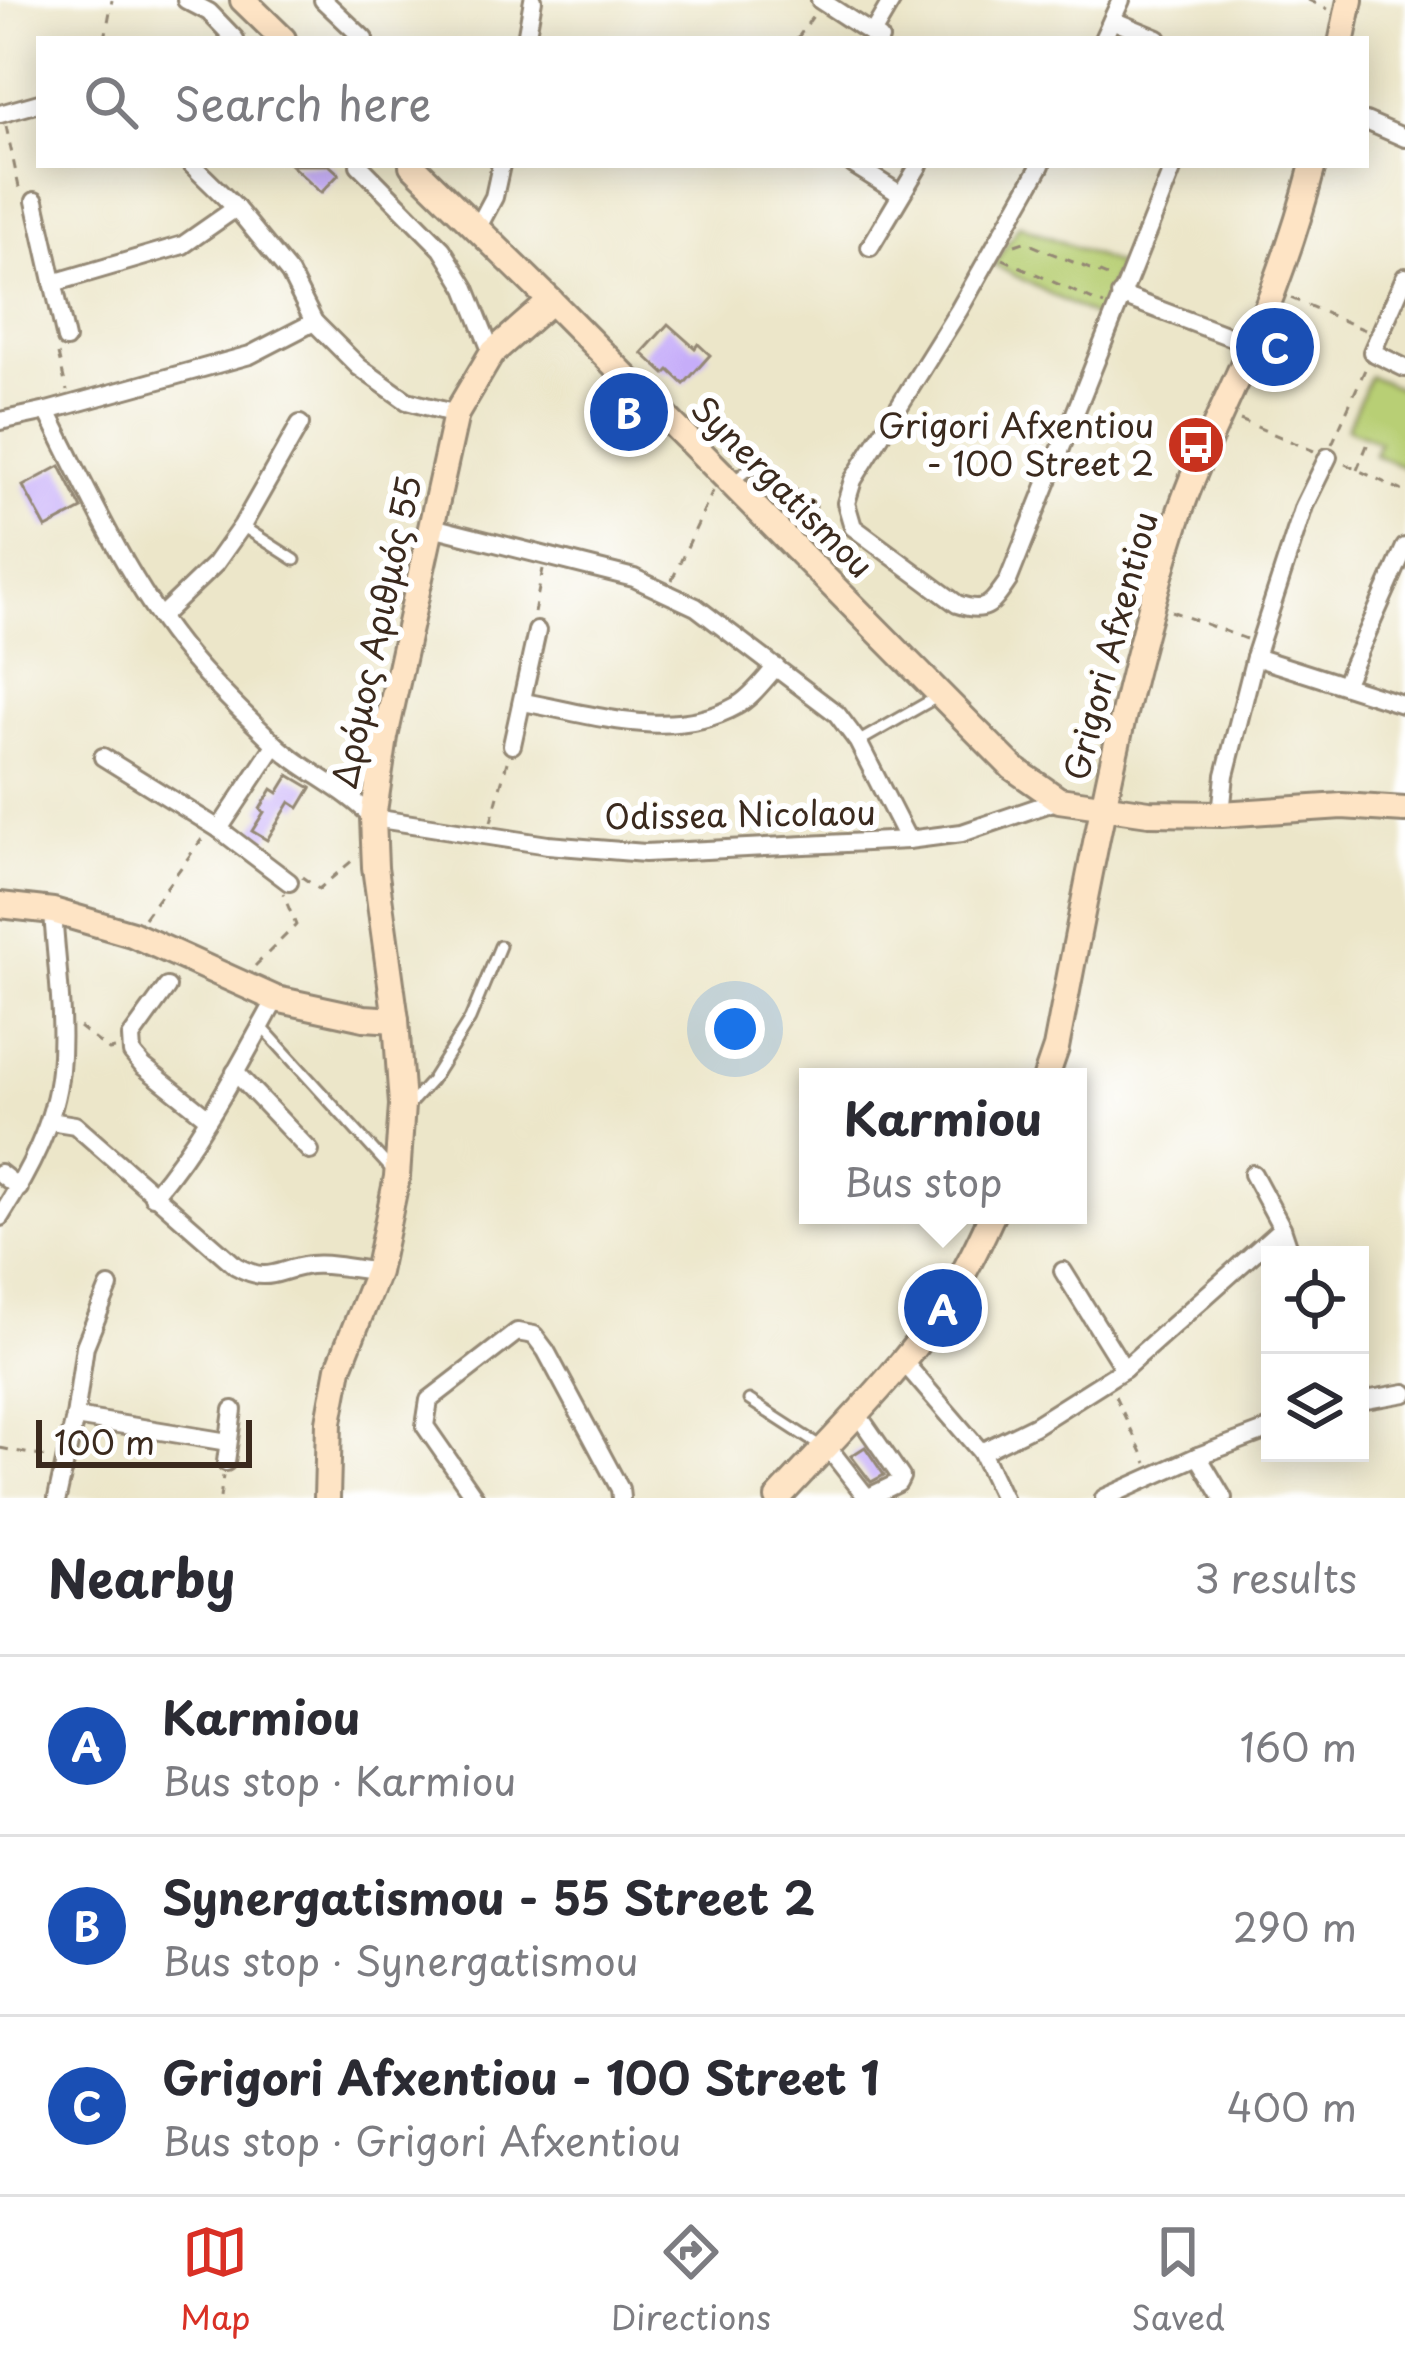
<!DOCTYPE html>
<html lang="en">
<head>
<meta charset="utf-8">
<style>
  body { margin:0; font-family:"Playpen Sans",sans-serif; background:#f7f7f7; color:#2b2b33 }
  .controls { position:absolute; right:36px; bottom:36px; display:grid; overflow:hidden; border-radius:0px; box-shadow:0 6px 30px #0003 }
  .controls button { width:108px; height:108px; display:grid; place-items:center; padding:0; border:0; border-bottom:3px solid #e1e1e2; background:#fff; color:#2b2b33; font:60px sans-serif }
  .scale { position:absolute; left:36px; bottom:30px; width:216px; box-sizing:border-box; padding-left:12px; border:6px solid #3b2a1e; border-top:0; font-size:33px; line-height:42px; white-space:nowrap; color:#3b2a1e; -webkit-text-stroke:9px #fff; paint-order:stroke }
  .you { position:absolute; left:735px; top:1029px; width:42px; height:42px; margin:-30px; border:9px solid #fff; border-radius:50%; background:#1a73e8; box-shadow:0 0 0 18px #1a73e833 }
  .badge { display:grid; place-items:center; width:78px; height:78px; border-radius:50%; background:#d93025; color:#fff; font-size:39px; font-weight:700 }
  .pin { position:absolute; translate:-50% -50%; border:6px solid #fff; box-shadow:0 3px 12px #0006 }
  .popup { position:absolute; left:799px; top:1068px; width:288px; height:156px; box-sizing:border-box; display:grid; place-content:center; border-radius:0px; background:#fff; filter:drop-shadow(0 3px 9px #0005); font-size:39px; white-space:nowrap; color:#7c7c81 }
  .popup b { font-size:45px; color:#2b2b33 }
  .popup::after { content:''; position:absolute; left:50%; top:100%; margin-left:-24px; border:24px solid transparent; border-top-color:#fff }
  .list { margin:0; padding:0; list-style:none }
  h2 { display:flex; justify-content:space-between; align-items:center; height:156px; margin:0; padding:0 48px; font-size:51px }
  h2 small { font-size:39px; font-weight:400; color:#7c7c81 }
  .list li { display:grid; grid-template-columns:78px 1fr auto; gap:36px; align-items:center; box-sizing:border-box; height:180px; padding:0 48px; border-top:3px solid #e1e1e2 }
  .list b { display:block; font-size:45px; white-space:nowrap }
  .list p { margin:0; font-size:39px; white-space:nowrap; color:#7c7c81 }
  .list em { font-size:39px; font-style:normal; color:#7c7c81 }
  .icon { flex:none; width:66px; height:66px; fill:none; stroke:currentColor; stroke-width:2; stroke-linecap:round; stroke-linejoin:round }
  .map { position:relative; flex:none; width:1405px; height:1498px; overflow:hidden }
  .search { position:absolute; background:#fff; box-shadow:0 6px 30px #0003; left:36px; right:36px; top:36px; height:132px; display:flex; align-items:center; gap:30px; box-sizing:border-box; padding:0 42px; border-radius:0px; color:#7c7c81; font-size:45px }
  .sheet { height:696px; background:#fff }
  nav { display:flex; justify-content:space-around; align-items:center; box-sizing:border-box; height:168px; border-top:3px solid #e1e1e2; background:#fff; font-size:33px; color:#7c7c81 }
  nav a { display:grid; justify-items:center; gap:6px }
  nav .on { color:#d93025 }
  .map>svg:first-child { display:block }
  .green { fill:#b8cf74; stroke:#7a7c49; stroke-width:3 }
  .building { fill:#c6adf9 }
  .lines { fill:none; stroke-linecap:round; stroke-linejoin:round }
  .lane-casing { stroke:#948874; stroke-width:15 }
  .street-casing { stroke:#948874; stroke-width:22 }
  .secondary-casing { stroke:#948874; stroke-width:30 }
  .path { stroke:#948874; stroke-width:3; stroke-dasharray:9 9; stroke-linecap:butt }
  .lane { stroke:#fff; stroke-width:9 }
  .street { stroke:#fff; stroke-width:16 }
  .secondary { stroke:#fee4c5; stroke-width:24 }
  .labels { text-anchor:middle; stroke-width:12; stroke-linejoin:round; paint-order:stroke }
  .poi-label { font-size:33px; fill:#3b2a1e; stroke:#fff; text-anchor:end }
  .street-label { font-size:33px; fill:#3b2a1e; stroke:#fff }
</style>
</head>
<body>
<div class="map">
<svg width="1405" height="1498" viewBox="0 0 1405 1498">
  <rect width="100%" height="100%" fill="#fff"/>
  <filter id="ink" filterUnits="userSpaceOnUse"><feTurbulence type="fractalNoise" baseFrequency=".00833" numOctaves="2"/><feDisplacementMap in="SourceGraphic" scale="24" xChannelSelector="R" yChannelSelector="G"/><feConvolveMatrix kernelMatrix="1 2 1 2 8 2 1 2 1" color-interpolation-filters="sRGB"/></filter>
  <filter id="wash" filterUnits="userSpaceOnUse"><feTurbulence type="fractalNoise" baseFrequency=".004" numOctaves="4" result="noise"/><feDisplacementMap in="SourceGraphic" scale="48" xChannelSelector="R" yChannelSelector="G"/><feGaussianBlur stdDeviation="2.7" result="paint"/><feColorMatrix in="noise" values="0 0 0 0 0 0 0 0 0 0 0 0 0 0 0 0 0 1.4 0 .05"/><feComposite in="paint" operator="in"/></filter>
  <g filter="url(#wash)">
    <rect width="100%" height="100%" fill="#ece6c9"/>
    <g class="green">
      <path d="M 1019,225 L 1119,265 L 1097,318 L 994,265 Z"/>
      <path d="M 1370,376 L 1405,391 L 1405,468 L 1374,455 L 1379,442 L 1347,428 Z"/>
    </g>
    <g id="blocks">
      <g class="building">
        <path d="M 291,165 L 329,165 L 339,174 L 321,193 Z"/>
        <path d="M 668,324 L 695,348 L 698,344 L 710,355 L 684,384 L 669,370 L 665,374 L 642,353 Z"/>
        <path d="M 60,466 L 82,509 L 46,528 L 23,486 Z"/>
        <path d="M 289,775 L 311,788 L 299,808 L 290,802 L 267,840 L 252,831 L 264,812 L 260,809 L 272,789 L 278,793 Z"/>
        <path d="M 865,1447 L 884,1475 L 871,1482 L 851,1456 Z"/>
      </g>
    </g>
  </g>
  <g filter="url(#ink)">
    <use href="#blocks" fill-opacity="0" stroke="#948874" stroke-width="3"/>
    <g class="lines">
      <defs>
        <g id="lane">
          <path d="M 731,483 L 753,466 L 810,507"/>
          <path d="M 242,526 L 295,560"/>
          <path d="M 858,742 L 937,697"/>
          <path d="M 261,1026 L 390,1168"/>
          <path d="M 409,1105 L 431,1081 L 470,1019 L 500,946"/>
          <path d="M 749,1400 L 820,1446"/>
        </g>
        <g id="street">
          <path d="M 186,0 L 209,12 L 235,39"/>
          <path d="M 323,0 L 364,39"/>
          <path d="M 820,0 L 880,39"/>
          <path d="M 1112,20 L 1158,39"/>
          <path d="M 872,34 L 892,0"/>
          <path d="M 526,39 L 533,0"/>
          <path d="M 1103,39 L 1121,0"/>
          <path d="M 0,114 L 39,103"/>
          <path d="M 1366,121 L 1405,138"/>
          <path d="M 192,165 L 236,208 L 290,274 L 314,322 L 359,367 L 407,401 L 456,414"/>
          <path d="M 359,165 L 442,249 L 466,288 L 492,353"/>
          <path d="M 854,165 L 900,194"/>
          <path d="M 1041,165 L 959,310 L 853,480 L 846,503 L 853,527 L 957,604 C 987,614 991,605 1008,581 L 1174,165"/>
          <path d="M 35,201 L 66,339"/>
          <path d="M 477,229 L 494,197 L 501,165"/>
          <path d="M 870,247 L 919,165"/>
          <path d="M 1405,277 L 1372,352 L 1405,368"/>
          <path d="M 53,283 L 183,245 L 236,208"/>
          <path d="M 1120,295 L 1252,345"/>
          <path d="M 47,411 C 91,498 133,593 198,666 C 221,692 246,716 270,739 C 300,770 343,786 373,818 L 548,845 L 645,853 L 908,840 L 962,833 L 1059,800"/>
          <path d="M 0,421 L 47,411 L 250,355 L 314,322"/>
          <path d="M 432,527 L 634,578 L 696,607 L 837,714 L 858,742 L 908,840"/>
          <path d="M 161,616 L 215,564 L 242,526 L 300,424"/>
          <path d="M 1255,657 L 1405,705"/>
          <path d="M 1344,685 L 1405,547"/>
          <path d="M 523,702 C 591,714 672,742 736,706 C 751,698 764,680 776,667"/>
          <path d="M 512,745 L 537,631"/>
          <path d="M 103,757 L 219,829 L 289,882"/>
          <path d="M 1221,814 L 1225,775 L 1255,657 L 1304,506 L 1328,457"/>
          <path d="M 219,829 L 275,745"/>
          <path d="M 167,987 L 131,1037 L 132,1053 L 143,1066 L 207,1117"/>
          <path d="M 235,1072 L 310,1151"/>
          <path d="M 50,1121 L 75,1125 L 236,1266 C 270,1285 277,1269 310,1265 C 331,1263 356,1269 377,1272"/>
          <path d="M 0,1173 L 19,1188"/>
          <path d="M 1253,1174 L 1282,1228 L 1291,1255"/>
          <path d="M 153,1196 C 203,1137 239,1066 276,999"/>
          <path d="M 0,1217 C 28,1173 55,1123 60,1070 C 65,1018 56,963 53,911"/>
          <path d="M 1063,1271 L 1124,1369"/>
          <path d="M 902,1360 L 981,1452 L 1003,1498"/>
          <path d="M 1360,1401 L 1405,1393"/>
          <path d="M 75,1417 L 228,1442"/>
          <path d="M 826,1445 L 865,1495 L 869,1497 L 898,1483 L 901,1477 L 856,1412"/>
          <path d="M 981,1452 L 1034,1426 L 1124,1369 L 1282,1228"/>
          <path d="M 1198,1456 L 1223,1498"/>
          <path d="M 226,1462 L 233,1410"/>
          <path d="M 57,1498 L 75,1417 L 85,1346 L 109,1287"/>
          <path d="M 475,1498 L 425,1426 L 429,1400 L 517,1332 L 534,1335 L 546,1351 L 620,1489 L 621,1498"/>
          <path d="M 1104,1498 L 1198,1456 L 1270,1429"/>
        </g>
        <g id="secondary">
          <path d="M 243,0 L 283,39"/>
          <path d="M 1342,39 L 1350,0"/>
          <path d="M 412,165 L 551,301 L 1013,768 L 1059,800 L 1149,813 L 1221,814 L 1342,806 L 1405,810"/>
          <path d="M 0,905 L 53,911 L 132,934 L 276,999 L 364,1018 L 396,1020"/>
          <path d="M 1046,1077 L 1056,1048 C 1090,872 1121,695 1176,523 C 1196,462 1226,405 1251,346 C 1276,287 1297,227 1313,165"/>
          <path d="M 327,1498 L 329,1422 L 339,1368 L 377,1272 L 397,1177 L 402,1105 L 396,1020 L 375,867 L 373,818 L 385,737 L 456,414 L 492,353 L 551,301"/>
          <path d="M 778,1498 C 832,1439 901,1372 944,1306 C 963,1277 978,1246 992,1215"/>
        </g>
      </defs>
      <use href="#lane" class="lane-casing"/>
      <use href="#street" class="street-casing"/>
      <use href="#secondary" class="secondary-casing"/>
      <g class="path">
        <path d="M 1308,0 L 1328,9"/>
        <path d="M 105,39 L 112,0"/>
        <path d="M 797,39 L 815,13"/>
        <path d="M 6,126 L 20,192"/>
        <path d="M 1015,245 L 1024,242 L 1112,278"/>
        <path d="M 1003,259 L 1104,305"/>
        <path d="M 1291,298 L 1365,330"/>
        <path d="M 58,354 L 67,391"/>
        <path d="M 1240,420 L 1314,451"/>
        <path d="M 1332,444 L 1367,365"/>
        <path d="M 1345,464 L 1405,492"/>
        <path d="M 1357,470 L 1370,438"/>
        <path d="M 672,580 L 713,491"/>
        <path d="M 1171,611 L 1246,639"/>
        <path d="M 534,613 L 543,569"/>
        <path d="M 491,822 L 507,762"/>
        <path d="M 302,877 L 319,889 L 354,859"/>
        <path d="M 144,918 L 202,839"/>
        <path d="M 255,966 L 296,925 L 283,894"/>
        <path d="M 79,1027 L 109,1050 L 115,1049"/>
        <path d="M 1115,1396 L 1147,1463"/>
        <path d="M 0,1448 L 51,1458"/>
        <path d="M 220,1498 L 223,1476"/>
      </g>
      <use href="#lane" class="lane"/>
      <use href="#street" class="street"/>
      <use href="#secondary" class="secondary"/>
    </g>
  </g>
  <defs>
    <symbol id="bus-disc" viewBox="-11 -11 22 22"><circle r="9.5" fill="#c8321e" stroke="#fff"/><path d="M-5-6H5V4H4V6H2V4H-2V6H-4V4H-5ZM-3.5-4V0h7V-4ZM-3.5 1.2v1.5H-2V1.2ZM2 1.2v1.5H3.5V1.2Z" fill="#fff"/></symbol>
  </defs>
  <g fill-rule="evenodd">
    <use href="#bus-disc" x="1163" y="412" width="66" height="66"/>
  </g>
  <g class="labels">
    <g class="poi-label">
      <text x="1154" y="438">Grigori Afxentiou<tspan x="1154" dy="38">- 100 Street 2</tspan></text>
    </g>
    <g class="street-label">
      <text transform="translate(782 487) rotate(45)" y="12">Synergatismou</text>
      <text transform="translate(377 632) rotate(-78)" y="12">Δρόμος Αριθμός 55</text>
      <text transform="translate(1111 646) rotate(-75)" y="12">Grigori Afxentiou</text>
      <text transform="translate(740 815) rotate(-1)" y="12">Odissea Nicolaou</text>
    </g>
  </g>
</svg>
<div class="controls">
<button><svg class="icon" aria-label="locate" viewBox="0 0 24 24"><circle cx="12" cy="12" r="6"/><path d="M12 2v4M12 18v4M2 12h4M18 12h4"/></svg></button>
<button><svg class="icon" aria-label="layers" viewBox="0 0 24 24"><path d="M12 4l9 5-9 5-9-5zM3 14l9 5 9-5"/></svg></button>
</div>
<div class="scale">100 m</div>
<div class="you"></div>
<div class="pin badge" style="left:943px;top:1308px;background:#1a4fb4">A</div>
<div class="popup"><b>Karmiou</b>Bus stop</div>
<div class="pin badge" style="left:629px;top:412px;background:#1a4fb4">B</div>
<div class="pin badge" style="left:1275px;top:347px;background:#1a4fb4">C</div>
<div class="search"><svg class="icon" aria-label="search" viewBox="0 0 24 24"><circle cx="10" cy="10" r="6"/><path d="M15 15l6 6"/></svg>Search here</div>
</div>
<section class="sheet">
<h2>Nearby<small>3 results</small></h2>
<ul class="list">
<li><span class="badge" style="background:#1a4fb4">A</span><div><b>Karmiou</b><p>Bus stop · Karmiou</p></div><em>160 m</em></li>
<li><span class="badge" style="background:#1a4fb4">B</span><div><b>Synergatismou - 55 Street 2</b><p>Bus stop · Synergatismou</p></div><em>290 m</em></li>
<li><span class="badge" style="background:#1a4fb4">C</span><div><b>Grigori Afxentiou - 100 Street 1</b><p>Bus stop · Grigori Afxentiou</p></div><em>400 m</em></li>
</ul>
</section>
<nav>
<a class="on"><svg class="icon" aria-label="map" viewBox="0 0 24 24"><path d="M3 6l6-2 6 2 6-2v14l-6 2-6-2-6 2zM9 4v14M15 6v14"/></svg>Map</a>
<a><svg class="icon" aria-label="directions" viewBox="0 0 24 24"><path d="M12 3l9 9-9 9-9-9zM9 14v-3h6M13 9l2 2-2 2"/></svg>Directions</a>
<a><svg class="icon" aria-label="saved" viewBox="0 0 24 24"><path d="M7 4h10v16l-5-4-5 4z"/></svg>Saved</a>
</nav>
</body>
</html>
